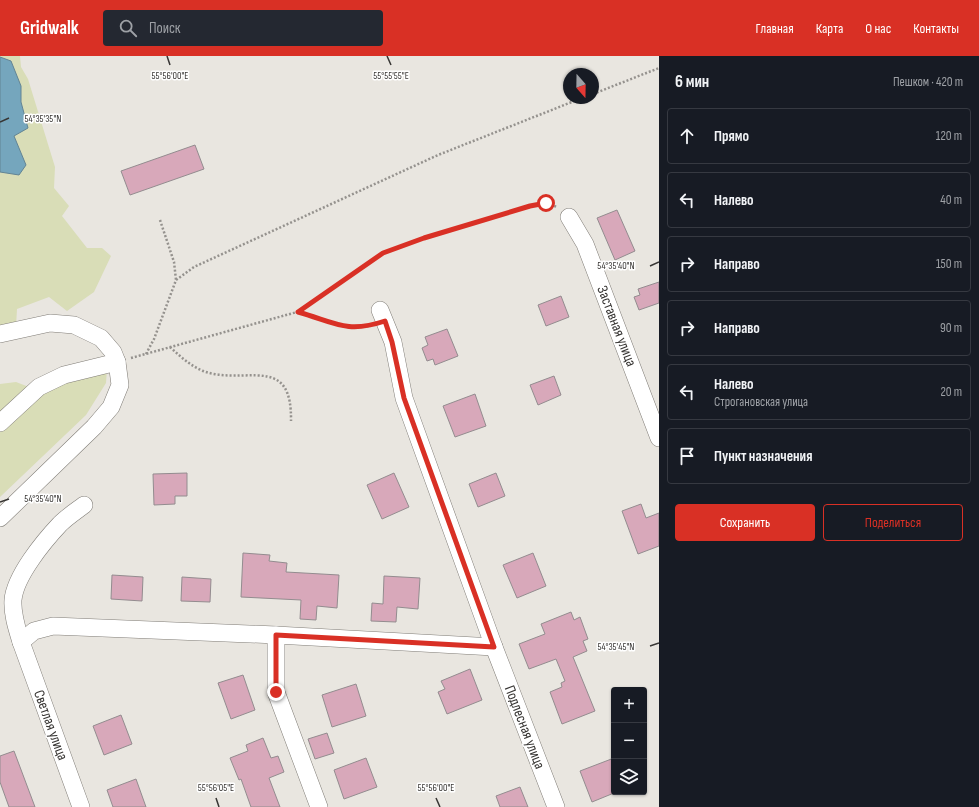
<!DOCTYPE html>
<html lang="ru">
<head>
<meta charset="utf-8">
<style>
  body { margin:0; font-family:"Sofia Sans Condensed",sans-serif; background:#242831; color:#f1f3f6 }
  .controls { position:absolute; right:12px; bottom:12px; display:grid; overflow:hidden; border-radius:4px; box-shadow:0 1px 3px #0004 }
  .controls button { width:36px; height:36px; display:grid; place-items:center; padding:0; border:0; border-bottom:1px solid #363941; background:#171b24; color:#f1f3f6; font:20px sans-serif }
  .compass { position:absolute; left:563px; top:12px; width:36px; height:36px; border-radius:50%; background:#171b24; box-shadow:0 1px 3px #0004; rotate:160deg }
  .stop { position:absolute; width:12px; height:12px; margin:-9px; border:3px solid #d93025; border-radius:50%; background:#fff }
  .stop.end { background:#d93025; border-color:#fff; box-shadow:0 1px 4px #0008 }
  .list { margin:0; padding:0; list-style:none }
  h2 { display:flex; justify-content:space-between; align-items:center; height:52px; margin:0; padding:0 16px; font-size:17px }
  h2 small { font-size:13px; font-weight:400; color:#9ea1a6 }
  .list li { display:grid; grid-template-columns:26px 1fr auto; gap:12px; align-items:center; box-sizing:border-box; height:56px; margin:0 8px 8px; padding:0 8px; border:1px solid #363941; border-radius:4px }
  .list b { display:block; font-size:15px; white-space:nowrap }
  .list p { margin:0; font-size:13px; white-space:nowrap; color:#9ea1a6 }
  .list em { font-size:13px; font-style:normal; color:#9ea1a6 }
  .actions { display:flex; gap:8px; padding:12px 16px }
  .actions a { flex:1; padding:9px 0; border:1px solid #d93025; border-radius:4px; text-align:center; font-size:14px; color:#d93025 }
  .actions .main { background:#d93025; color:#fff }
  .icon { flex:none; width:22px; height:22px; fill:none; stroke:currentColor; stroke-width:2; stroke-linecap:round; stroke-linejoin:round }
  .map { position:relative; flex:none; width:659px; height:751px; overflow:hidden }
  header { display:flex; align-items:center; gap:24px; box-sizing:border-box; height:56px; padding:0 20px; background:#d93025; color:#fff }
  header strong { font-size:19px }
  nav { display:flex; gap:22px; margin-inline-start:auto; font-size:14px }
  .search { width:280px; height:36px; background:#242831; display:flex; align-items:center; gap:10px; box-sizing:border-box; padding:0 14px; border-radius:4px; color:#9ea1a6; font-size:15px }
  main { display:flex }
  aside { flex:1; background:#171b24 }
  .map>svg:first-child { display:block }
  .green { fill:#d9ddb7 }
  .water { fill:#75a6bd; stroke:#628494 }
  .building { fill:#d8a8ba; stroke:#938c8f }
  .lines { fill:none; stroke-linecap:round; stroke-linejoin:round }
  .street-casing { stroke:#807d77; stroke-width:18 }
  .path { stroke:#95928e; stroke-width:2.5; stroke-dasharray:2 2; stroke-linecap:butt }
  .street { stroke:#fff; stroke-width:17 }
  .route { stroke:#d93025; stroke-width:5 }
  .ticks { fill:none; stroke:#373533; stroke-width:1.5 }
  .labels { text-anchor:middle; stroke-width:3; stroke-linejoin:round; paint-order:stroke }
  .street-label { font-size:15px; fill:#373533; stroke:#fff }
  .ticks-label { font-size:10px; text-anchor:middle; fill:#373533; stroke:#fff; stroke-width:3; stroke-linejoin:round; paint-order:stroke }
</style>
</head>
<body>
<header>
<strong>Gridwalk</strong>
<div class="search"><svg class="icon" aria-label="search" viewBox="0 0 24 24"><circle cx="10" cy="10" r="6"/><path d="M15 15l6 6"/></svg>Поиск</div>
<nav><a>Главная</a><a>Карта</a><a>О нас</a><a>Контакты</a></nav>
</header>
<main>
<div class="map">
<svg width="659" height="751" viewBox="0 0 659 751">
  <rect width="100%" height="100%" fill="#e9e6e0"/>
  <g class="green">
    <path d="M 0,0 L 20,0 L 21,11 L 28,23 L 55,111 L 54,132 L 69,150 L 62,160 L 87,192 L 102,192 L 111,200 L 94,236 L 67,255 L 49,241 L 17,253 L 16,271 L 0,274 Z"/>
    <path d="M 107,313 L 106,327 L 86,359 L 0,441 L 0,328 L 16,326 L 42,336 L 65,324 Z"/>
  </g>
  <path class="water" d="M 0,1 L 11,5 L 21,30 L 21,46 L 28,72 L 14,80 L 26,109 L 19,119 L 0,116 Z"/>
  <g class="building">
    <path d="M 195,89 L 204,113 L 130,139 L 121,115 Z"/>
    <path d="M 617,154 L 635,195 L 615,204 L 597,162 Z"/>
    <path d="M 659,226 L 659,247 L 639,254 L 634,241 L 640,239 L 638,233 Z"/>
    <path d="M 561,240 L 569,261 L 546,270 L 538,249 Z"/>
    <path d="M 447,273 L 458,300 L 435,309 L 433,303 L 427,305 L 422,292 L 428,289 L 425,281 Z"/>
    <path d="M 554,320 L 561,339 L 538,349 L 530,329 Z"/>
    <path d="M 475,338 L 486,370 L 455,381 L 443,350 Z"/>
    <path d="M 187,417 L 187,440 L 175,440 L 175,448 L 154,449 L 153,418 Z"/>
    <path d="M 394,417 L 409,451 L 382,463 L 367,429 Z"/>
    <path d="M 496,417 L 505,440 L 478,451 L 469,428 Z"/>
    <path d="M 641,448 L 646,462 L 659,457 L 659,490 L 638,498 L 622,455 Z"/>
    <path d="M 243,497 L 270,499 L 269,505 L 287,507 L 286,516 L 339,519 L 337,552 L 317,550 L 316,564 L 300,563 L 301,544 L 241,541 Z"/>
    <path d="M 533,497 L 546,530 L 517,542 L 503,509 Z"/>
    <path d="M 112,519 L 143,521 L 142,545 L 111,543 Z"/>
    <path d="M 384,520 L 420,522 L 418,553 L 397,551 L 396,566 L 371,565 L 372,547 L 383,548 Z"/>
    <path d="M 182,521 L 211,523 L 210,546 L 181,545 Z"/>
    <path d="M 571,556 L 574,564 L 580,561 L 588,583 L 583,585 L 587,595 L 573,601 L 595,655 L 562,668 L 550,636 L 562,631 L 561,627 L 565,625 L 556,603 L 529,613 L 519,588 L 545,578 L 541,568 Z"/>
    <path d="M 470,613 L 482,644 L 447,658 L 438,636 L 445,633 L 441,625 Z"/>
    <path d="M 243,619 L 255,654 L 231,663 L 218,627 Z"/>
    <path d="M 356,628 L 366,660 L 332,671 L 322,639 Z"/>
    <path d="M 121,659 L 132,688 L 104,699 L 93,670 Z"/>
    <path d="M 327,677 L 334,697 L 315,703 L 308,683 Z"/>
    <path d="M 263,682 L 271,702 L 278,700 L 284,716 L 269,722 L 280,751 L 251,751 L 241,723 L 239,724 L 230,702 L 248,695 L 246,689 Z"/>
    <path d="M 14,695 L 35,751 L 9,751 L 0,726 L 0,700 Z"/>
    <path d="M 366,702 L 377,731 L 344,743 L 334,714 Z"/>
    <path d="M 614,702 L 614,737 L 592,746 L 580,715 Z"/>
    <path d="M 136,723 L 146,751 L 113,751 L 107,734 Z"/>
    <path d="M 520,731 L 528,751 L 500,751 L 496,740 Z"/>
  </g>
  <g class="lines">
    <defs>
      <g id="street">
        <path d="M 569,161 L 585,188 L 659,382"/>
        <path d="M 380,254 L 393,286 L 404,342 L 494,591 L 556,751"/>
        <path d="M 0,278 L 50,267 L 74,269 L 101,282 L 113,296 L 117,306 L 120,329 L 111,351 L 94,371 L 0,462"/>
        <path d="M 0,367 L 39,331 L 64,319 L 117,306"/>
        <path d="M 276,579 L 276,636 L 319,751"/>
        <path d="M 21,586 L 34,575 L 53,570 L 276,579 L 494,591"/>
        <path d="M 81,751 L 21,586 C 17,573 12,558 13,544 C 15,520 44,485 60,468 C 67,461 76,455 84,449"/>
      </g>
    </defs>
    <use href="#street" class="street-casing"/>
    <g class="path">
      <path d="M 593,38 L 659,12"/>
      <path d="M 160,164 L 174,206 L 176,224"/>
      <path d="M 297,256 L 346,271 L 371,270"/>
      <path d="M 170,291 C 183,303 196,315 214,318 C 253,325 292,302 291,365"/>
      <path d="M 146,298 L 154,283 L 176,224 L 194,211 L 438,99 L 582,42"/>
      <path d="M 131,302 L 297,256 L 383,197 L 424,182 L 530,150 L 546,147 L 557,151"/>
    </g>
    <use href="#street" class="street"/>
  </g>
  <g class="lines">
    <path class="route" d="M 276,636 L 276,579 L 494,591 L 404,342 L 392,286 L 385,265 C 346,278 334,266 298,256 L 383,197 L 424,182 L 530,150 L 546,147"/>
  </g>
  <path class="ticks" d="M 167,0 L 170,9M 387,0 L 391,9M 0,66 L 9,62M 650,210 L 659,206M 0,446 L 9,443M 650,590 L 659,587M 216,742 L 219,751M 436,742 L 440,751"/>
  <g class="labels">
    <g class="street-label">
      <text transform="translate(617 270) rotate(69)" y="5">Заставная улица</text>
      <text transform="translate(51 669) rotate(70)" y="5">Светлая улица</text>
      <text transform="translate(525 671) rotate(69)" y="5">Подлесная улица</text>
    </g>
  </g>
  <g class="ticks-label">
    <text x="170" y="23">55°56'00"E</text>
    <text x="391" y="23">55°55'55"E</text>
    <text x="43" y="66">54°35'35"N</text>
    <text x="616" y="213">54°35'40"N</text>
    <text x="43" y="446">54°35'40"N</text>
    <text x="616" y="594">54°35'45"N</text>
    <text x="216" y="735">55°56'05"E</text>
    <text x="436" y="735">55°56'00"E</text>
  </g>
</svg>
<div class="controls">
<button>+</button>
<button>−</button>
<button><svg class="icon" aria-label="layers" viewBox="0 0 24 24"><path d="M12 4l9 5-9 5-9-5zM3 14l9 5 9-5"/></svg></button>
</div>
<svg class="compass" viewBox="-18 -18 36 36"><path d="M0-13l5 13h-10z" fill="#e53935"/><path d="M0 13l5-13h-10z" fill="#9ea1a6"/></svg>
<div class="stop" style="left:546px;top:147px"></div>
<div class="stop end" style="left:276px;top:636px"></div>
</div>
<aside>
<h2>6 мин<small>Пешком · 420 m</small></h2>
<ul class="list">
<li><svg class="icon" aria-label="ahead" viewBox="0 0 24 24"><path d="M12 20V5M6 11l6-6 6 6"/></svg><div><b>Прямо</b></div><em>120 m</em></li>
<li><svg class="icon" aria-label="left" viewBox="0 0 24 24"><path d="M17 20v-9H6M10 6l-5 5 5 5"/></svg><div><b>Налево</b></div><em>40 m</em></li>
<li><svg class="icon" aria-label="right" viewBox="0 0 24 24"><path d="M7 20v-9h11M14 6l5 5-5 5"/></svg><div><b>Направо</b></div><em>150 m</em></li>
<li><svg class="icon" aria-label="right" viewBox="0 0 24 24"><path d="M7 20v-9h11M14 6l5 5-5 5"/></svg><div><b>Направо</b></div><em>90 m</em></li>
<li><svg class="icon" aria-label="left" viewBox="0 0 24 24"><path d="M17 20v-9H6M10 6l-5 5 5 5"/></svg><div><b>Налево</b><p>Строгановская улица</p></div><em>20 m</em></li>
<li><svg class="icon" aria-label="arrive" viewBox="0 0 24 24"><path d="M6 21V4h12l-3 4 3 4H6"/></svg><div><b>Пункт назначения</b></div></li>
</ul>
<div class="actions"><a class="main">Сохранить</a><a>Поделиться</a></div>
</aside>
</main>
</body>
</html>
